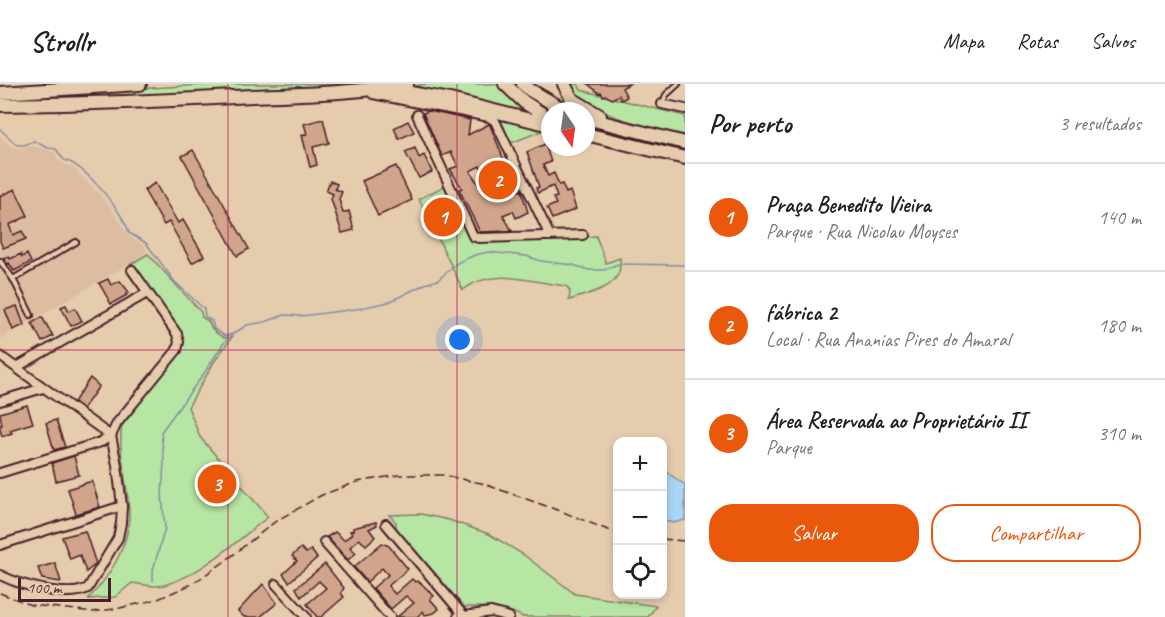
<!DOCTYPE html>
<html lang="pt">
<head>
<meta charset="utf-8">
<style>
  body { margin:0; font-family:Caveat,sans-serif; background:#f6f6f6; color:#202124 }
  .controls { position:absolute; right:18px; bottom:18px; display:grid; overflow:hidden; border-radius:12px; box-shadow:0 3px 9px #0003 }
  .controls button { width:54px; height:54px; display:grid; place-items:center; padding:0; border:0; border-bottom:2px solid #e0e0e0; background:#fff; color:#202124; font:30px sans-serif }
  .compass { position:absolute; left:541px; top:18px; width:54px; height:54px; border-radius:50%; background:#fff; box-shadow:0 3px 9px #0003; rotate:167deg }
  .scale { position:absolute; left:18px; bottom:15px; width:93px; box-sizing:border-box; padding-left:6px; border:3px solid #4a1f2b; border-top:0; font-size:16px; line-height:21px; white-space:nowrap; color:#4a1f2b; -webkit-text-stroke:4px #e5ccad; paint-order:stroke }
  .you { position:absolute; left:460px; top:256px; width:21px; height:21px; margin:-15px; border:4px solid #fff; border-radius:50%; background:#1a73e8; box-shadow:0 0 0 9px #1a73e833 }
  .badge { display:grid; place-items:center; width:39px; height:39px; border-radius:50%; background:#ea580c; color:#fff; font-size:20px; font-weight:700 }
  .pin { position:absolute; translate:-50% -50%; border:3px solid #fff; box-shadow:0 2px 6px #0006 }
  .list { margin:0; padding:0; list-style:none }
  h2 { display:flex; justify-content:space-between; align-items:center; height:78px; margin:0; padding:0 24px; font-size:26px }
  h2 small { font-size:20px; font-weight:400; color:#757577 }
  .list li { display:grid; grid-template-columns:39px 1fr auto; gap:18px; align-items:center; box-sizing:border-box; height:108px; padding:0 24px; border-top:2px solid #e0e0e0 }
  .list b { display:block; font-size:22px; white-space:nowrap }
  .list p { margin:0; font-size:20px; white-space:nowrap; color:#757577 }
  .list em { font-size:20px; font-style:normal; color:#757577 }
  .actions { display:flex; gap:12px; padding:18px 24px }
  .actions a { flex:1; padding:14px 0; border:2px solid #ea580c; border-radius:24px; text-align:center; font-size:21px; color:#ea580c }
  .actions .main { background:#ea580c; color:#fff }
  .icon { flex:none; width:33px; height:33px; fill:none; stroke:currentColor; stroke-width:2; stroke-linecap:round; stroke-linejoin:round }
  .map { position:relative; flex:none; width:685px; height:533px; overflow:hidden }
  header { display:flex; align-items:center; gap:36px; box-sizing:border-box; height:84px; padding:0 30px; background:#fff; border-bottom:2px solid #e0e0e0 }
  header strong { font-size:28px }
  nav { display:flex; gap:33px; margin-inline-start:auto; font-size:21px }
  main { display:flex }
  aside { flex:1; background:#fff }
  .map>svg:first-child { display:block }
  .built { fill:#dcbda1 }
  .green { fill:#b6e5a4; stroke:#808268; stroke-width:1.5 }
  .water { fill:#aad5f6; stroke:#848ca5; stroke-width:1.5 }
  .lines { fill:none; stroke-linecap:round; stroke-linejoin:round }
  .stream { stroke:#848ca5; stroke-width:1.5 }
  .building { fill:#d1a58b; stroke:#4a1f2b; stroke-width:1.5 }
  .service-casing { stroke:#4a1f2b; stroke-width:8 }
  .minor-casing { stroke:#4a1f2b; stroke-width:12 }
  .primary-casing { stroke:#4a1f2b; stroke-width:16 }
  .service { stroke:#e5ccad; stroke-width:4 }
  .minor { stroke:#e5ccad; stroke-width:8 }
  .primary { stroke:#e5ccad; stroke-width:12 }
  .rail { stroke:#4a1f2b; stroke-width:1.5; stroke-dasharray:9 4.5; stroke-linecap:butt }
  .grid { fill:none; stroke:#c2185b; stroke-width:1.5; stroke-opacity:0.55 }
</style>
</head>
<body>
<header>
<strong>Strollr</strong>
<nav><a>Mapa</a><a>Rotas</a><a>Salvos</a></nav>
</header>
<main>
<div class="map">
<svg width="685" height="533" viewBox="0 0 685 533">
  <rect width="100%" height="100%" fill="#e5ccad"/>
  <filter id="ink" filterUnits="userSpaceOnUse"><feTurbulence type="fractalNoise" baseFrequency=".0167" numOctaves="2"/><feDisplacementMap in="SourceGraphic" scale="12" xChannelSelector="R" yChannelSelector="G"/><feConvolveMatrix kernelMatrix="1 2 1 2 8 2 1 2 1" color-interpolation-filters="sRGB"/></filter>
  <g filter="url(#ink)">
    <path class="built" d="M 0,51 L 10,62 L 21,65 L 31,62 L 55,68 L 58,77 L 74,84 L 98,109 L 111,124 L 129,152 L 144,161 L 148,169 L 0,255 Z"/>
    <g class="green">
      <path d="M 218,0 L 372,0 L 323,4 L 0,17 L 0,13 Z"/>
      <path d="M 428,0 L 502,0 L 548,36 L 414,2 Z"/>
      <path d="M 568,0 L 578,0 L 581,6 L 685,32 L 685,51 C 654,44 583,31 568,0 Z"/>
      <path d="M 500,34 L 541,41 L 544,46 L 511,59 Z"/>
      <path d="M 444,102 L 470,158 L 548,156 L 596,152 L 606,179 L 620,174 C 624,204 593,208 569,216 L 570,207 L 566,202 C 533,199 492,182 463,206 L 419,115 Z"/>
      <path d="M 148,170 L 201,228 L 202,233 L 209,238 C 211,246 217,250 224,254 L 232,253 L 214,278 L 188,323 L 200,353 L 268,433 C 239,455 192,499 156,502 C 148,502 140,500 132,499 L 115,513 L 88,515 C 108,495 128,464 129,434 C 130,419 126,403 124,388 C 122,372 119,358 122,342 L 182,266 L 184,258 L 179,246 L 131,180 Z"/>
      <path d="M 421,430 L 449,436 L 489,450 L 524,471 L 575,510 L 656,522 L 648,533 L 523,533 C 504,522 488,523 467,523 L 463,522 L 396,444 L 396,438 L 389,431 Z"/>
    </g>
    <path class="water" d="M 663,386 L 685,401 L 685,436 L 673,439 L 663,436 Z"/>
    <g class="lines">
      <g class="stream">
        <path d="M 0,45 L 17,61 L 24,61 L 34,57 L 48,64 L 56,65 L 64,76 C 84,80 125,130 129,149 L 146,159 L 175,198 L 204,225 L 205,233 L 212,237 L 214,245 L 225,252 L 233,250 L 247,241 L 265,238 L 284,231 L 302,232 L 356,225 L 389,218 L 425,200 L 438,196 L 457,179 L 475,171 L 488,168 L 526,172 L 541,177 L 573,181 L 589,186 L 604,186 L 618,180 L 685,181"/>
        <path d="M 153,497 L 153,486 L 165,444 L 162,411 L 164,377 L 161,348 L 205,288 L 223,260 L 232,250"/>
      </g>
    </g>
    <g class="building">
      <path d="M 588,0 L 629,0 L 622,4 L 627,13 L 621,16 L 619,11 L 612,15 L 605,11 L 603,12 L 601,8 L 599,9 Z"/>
      <path d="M 429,27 L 470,36 L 468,51 L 489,40 L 490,41 L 506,81 L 485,93 L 480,82 L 470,87 L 480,103 L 508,91 L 513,102 L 515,101 L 518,107 L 521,106 L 528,128 L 516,134 L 513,127 L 503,131 L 512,147 L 480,148 L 459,105 L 462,104 L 450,85 L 458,82 L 451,68 L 442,72 L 423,29 Z"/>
      <path d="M 323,35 L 329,59 L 313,63 L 317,81 L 310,83 L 302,51 L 307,50 L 304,40 Z"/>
      <path d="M 408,37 L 414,48 L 399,55 L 394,44 Z"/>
      <path d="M 545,60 L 551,78 L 543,81 L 548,92 L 554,89 L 559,101 L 562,100 L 566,109 L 570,107 L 576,125 L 552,135 L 547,124 L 556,120 L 553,114 L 557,113 L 553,102 L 538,109 L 536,104 L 539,103 L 527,68 Z"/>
      <path d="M 415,64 L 419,74 L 424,71 L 432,88 L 419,94 L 405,68 Z"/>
      <path d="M 193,66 L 249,165 L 237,172 L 182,72 Z"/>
      <path d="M 396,82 L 412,116 L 378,132 L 362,97 Z"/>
      <path d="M 330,97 L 337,100 L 335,105 L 342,108 L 339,115 L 343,129 L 349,127 L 354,146 L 342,149 L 331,115 L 333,110 L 326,107 Z"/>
      <path d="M 155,99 L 178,139 L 183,136 L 204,172 L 192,179 L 169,138 L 164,141 L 144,106 Z"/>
      <path d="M 15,105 L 28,132 L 9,141 L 13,151 L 22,147 L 26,155 L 3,164 L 0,157 L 0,112 Z"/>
      <path d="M 21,170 L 22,173 L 27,170 L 31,178 L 14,187 L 9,179 L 7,180 L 3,174 L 9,172 L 10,175 Z"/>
      <path d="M 108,195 L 111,201 L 120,197 L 129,208 L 126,210 L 127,211 L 111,220 L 99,199 Z"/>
      <path d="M 66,221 L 69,227 L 75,224 L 82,237 L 71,242 L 61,223 Z"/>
      <path d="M 17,222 L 24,241 L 13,246 L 5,226 Z"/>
      <path d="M 42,233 L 53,252 L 42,258 L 32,239 Z"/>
      <path d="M 90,294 L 99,302 L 83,325 L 74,318 Z"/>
      <path d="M 27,321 L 33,339 L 10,346 L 12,349 L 2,352 L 0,345 L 0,341 L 2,341 L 0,329 Z"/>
      <path d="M 56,336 L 65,363 L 54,366 L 46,339 Z"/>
      <path d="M 74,372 L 79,391 L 56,397 L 52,379 Z"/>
      <path d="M 92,397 L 100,423 L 76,430 L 68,405 Z"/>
      <path d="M 376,438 L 377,441 L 369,445 L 375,453 L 366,461 L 359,455 L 350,463 L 356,469 L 348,476 L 327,453 L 335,448 L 344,456 L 352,450 L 350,447 L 354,446 L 353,444 Z"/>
      <path d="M 85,447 L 96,480 L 86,488 L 80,471 L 70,475 L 62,453 Z"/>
      <path d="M 382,459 L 389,462 L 408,485 L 388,502 L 395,510 L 412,495 L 415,498 L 417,497 L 421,499 L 434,512 L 430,515 L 439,525 L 434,529 L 425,531 L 423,527 L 417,533 L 397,533 L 414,519 L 406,512 L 391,525 L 373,504 L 388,491 L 382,484 L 367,498 L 354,483 Z"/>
      <path d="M 301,464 L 306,469 L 311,466 L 317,474 L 289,498 L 283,490 L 297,477 L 292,472 Z"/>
      <path d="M 55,479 L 61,498 L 42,495 L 38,484 Z"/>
      <path d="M 325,480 L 344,504 L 341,509 L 344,513 L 321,533 L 317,533 L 307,520 L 326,504 L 319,497 L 301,513 L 296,504 Z"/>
      <path d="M 263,500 L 277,519 L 260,533 L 244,533 L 238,527 Z"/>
    </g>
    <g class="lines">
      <defs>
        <g id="service">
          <path d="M 662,20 L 666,11 L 678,0"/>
          <path d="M 0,177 L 13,195 L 31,231"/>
          <path d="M 13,195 L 76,158"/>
        </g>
        <g id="minor">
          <path d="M 373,10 L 489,33 L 495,37 L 550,152"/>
          <path d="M 662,20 L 685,25"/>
          <path d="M 417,31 L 473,152 L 478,154 L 583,151"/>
          <path d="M 0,272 L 111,352 L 101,358 L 0,389"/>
          <path d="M 17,283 L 147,209"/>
          <path d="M 0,317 L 43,304"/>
          <path d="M 386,440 L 465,533"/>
          <path d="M 324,458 L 390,533"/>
          <path d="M 0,461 L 122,422"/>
          <path d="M 0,491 C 20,501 68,515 88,504 L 118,454 L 121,439 L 122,422 L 117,381 L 111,352 L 117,339 L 177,266 L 179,258 L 177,250 L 132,186"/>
          <path d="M 276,500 L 306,533"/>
          <path d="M 458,533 L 491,528 L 509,533"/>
        </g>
        <g id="primary">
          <path d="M 505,0 L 524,18 L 550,35"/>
          <path d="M 523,0 L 530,6 L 566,27"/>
          <path d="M 564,0 L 572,15 L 600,32"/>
          <path d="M 393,6 L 450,16 L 550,41"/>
          <path d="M 0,9 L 140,0"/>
          <path d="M 0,21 C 84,20 168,17 252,12 C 303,10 356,9 407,0"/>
          <path d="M 586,34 L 685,59"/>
          <path d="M 586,50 L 685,74"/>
        </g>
      </defs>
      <use href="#service" class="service-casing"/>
      <use href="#minor" class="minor-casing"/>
      <use href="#primary" class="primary-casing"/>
      <use href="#service" class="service"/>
      <use href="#minor" class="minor"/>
      <use href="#primary" class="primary"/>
      <g class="rail">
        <path d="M 662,455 L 685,457"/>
        <path d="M 0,509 L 31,521 L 93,528 L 120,524 L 158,515 L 192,500 L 224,478 L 276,437 L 322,411 L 357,398 L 398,391 L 442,391 L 481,399 L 563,428 L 608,446 L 618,448"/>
      </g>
    </g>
  </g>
  <path class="grid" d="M 228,0 L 228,533M 457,0 L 457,533M 0,266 L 685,266"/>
</svg>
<div class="controls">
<button>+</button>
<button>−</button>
<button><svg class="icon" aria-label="locate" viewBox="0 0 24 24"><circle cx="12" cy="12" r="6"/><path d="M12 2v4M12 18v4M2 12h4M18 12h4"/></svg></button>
</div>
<svg class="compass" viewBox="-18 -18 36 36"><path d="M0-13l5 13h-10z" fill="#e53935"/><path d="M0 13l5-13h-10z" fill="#757577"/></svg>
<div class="scale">100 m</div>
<div class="you"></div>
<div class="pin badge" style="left:443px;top:133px">1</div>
<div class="pin badge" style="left:498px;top:96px">2</div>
<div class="pin badge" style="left:217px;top:400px">3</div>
</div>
<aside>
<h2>Por perto<small>3 resultados</small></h2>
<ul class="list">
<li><span class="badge">1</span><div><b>Praça Benedito Vieira</b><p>Parque · Rua Nicolau Moyses</p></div><em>140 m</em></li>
<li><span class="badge">2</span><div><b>fábrica 2</b><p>Local · Rua Ananias Pires do Amaral</p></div><em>180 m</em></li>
<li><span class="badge">3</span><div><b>Área Reservada ao Proprietário II</b><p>Parque</p></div><em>310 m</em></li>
</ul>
<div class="actions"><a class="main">Salvar</a><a>Compartilhar</a></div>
</aside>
</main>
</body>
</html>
